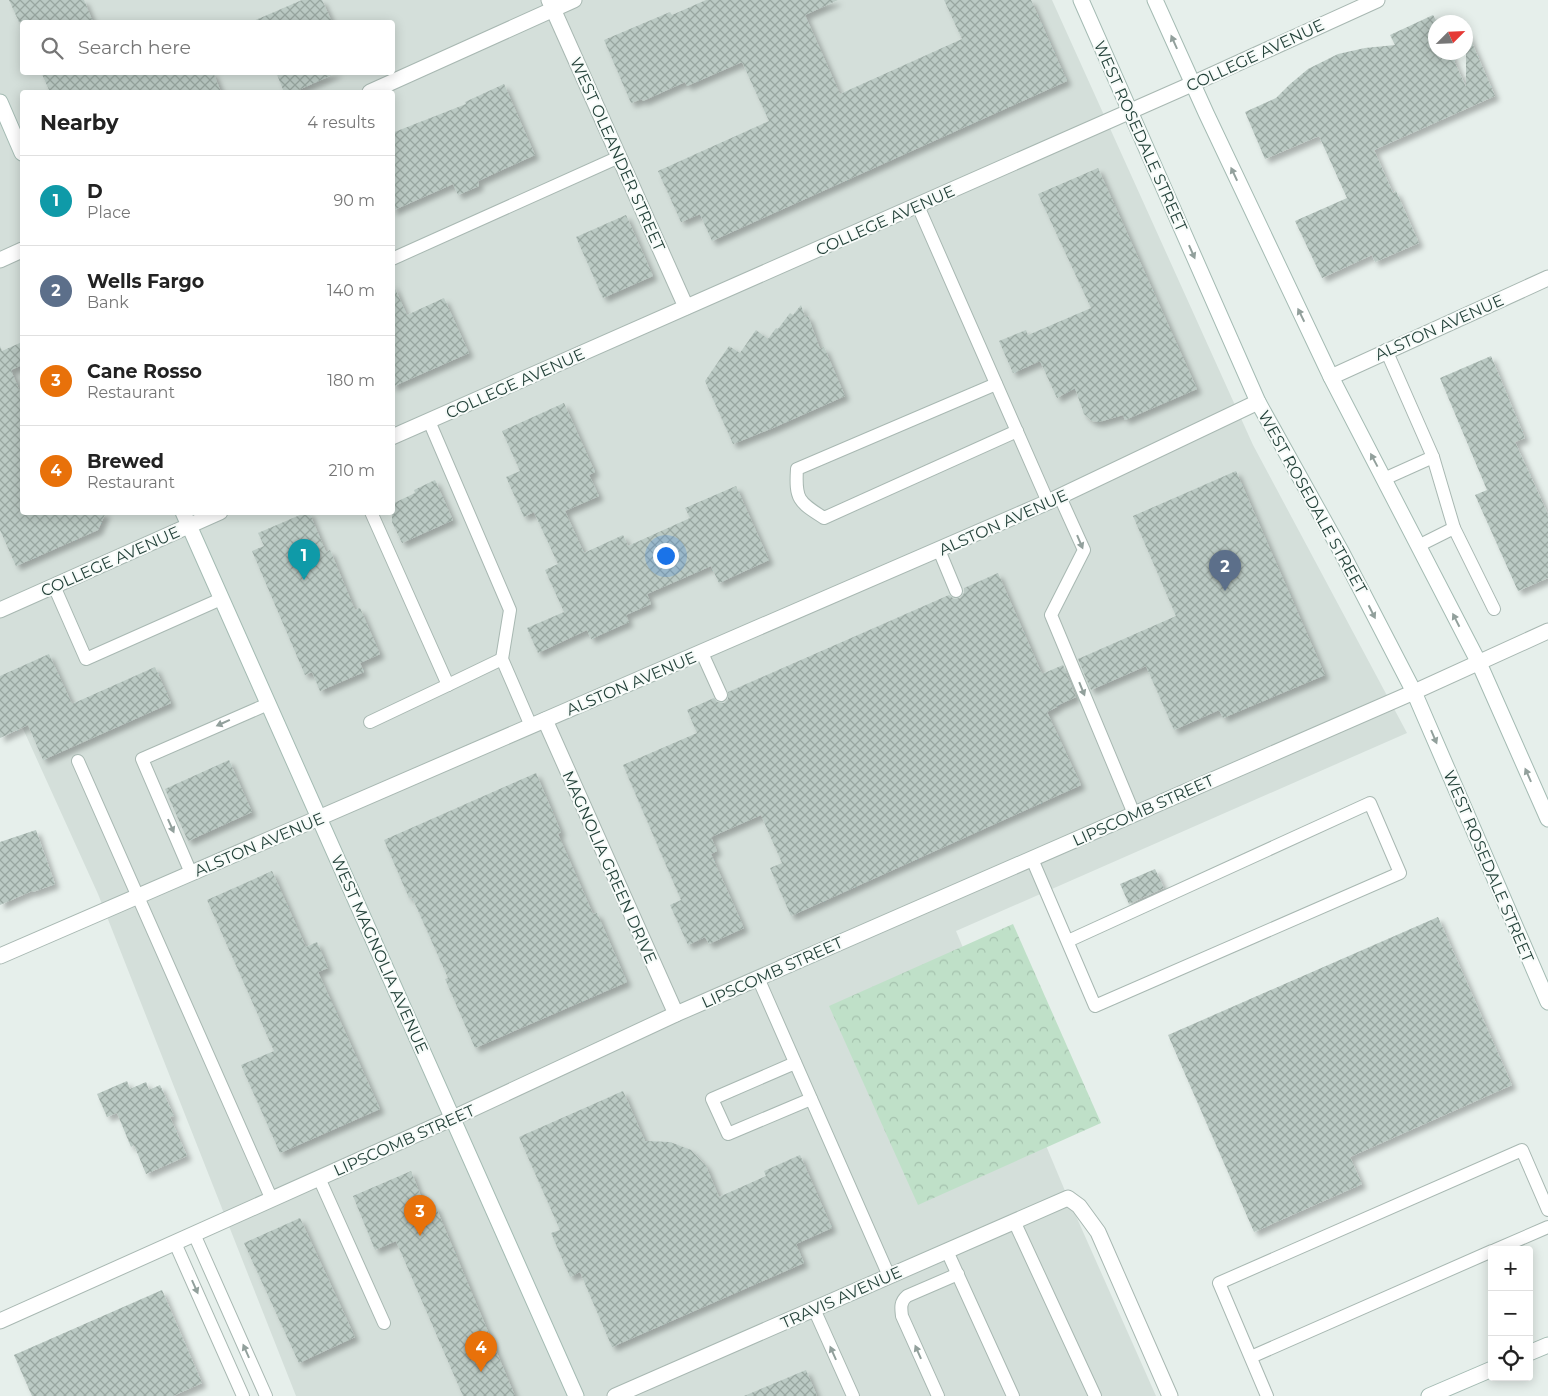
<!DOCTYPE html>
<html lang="en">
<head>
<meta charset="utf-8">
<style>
  body { margin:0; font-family:Montserrat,sans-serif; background:#f2f2f2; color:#222 }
  .controls { position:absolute; right:15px; bottom:15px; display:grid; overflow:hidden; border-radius:5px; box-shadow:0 2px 12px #0003 }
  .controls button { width:45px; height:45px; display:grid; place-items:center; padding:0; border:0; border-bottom:1px solid #e0e0e0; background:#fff; color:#222; font:25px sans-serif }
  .compass { position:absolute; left:1428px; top:15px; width:45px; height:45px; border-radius:50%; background:#fff; box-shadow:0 2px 12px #0003; rotate:66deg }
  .you { position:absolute; left:665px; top:555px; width:18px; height:18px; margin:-12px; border:4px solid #fff; border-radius:50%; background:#1a73e8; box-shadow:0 0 0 8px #1a73e833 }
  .badge { display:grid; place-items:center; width:32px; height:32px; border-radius:50%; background:#0b8043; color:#fff; font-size:16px; font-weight:700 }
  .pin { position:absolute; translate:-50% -41px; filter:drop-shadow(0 1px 2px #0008) }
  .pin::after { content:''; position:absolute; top:26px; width:18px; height:15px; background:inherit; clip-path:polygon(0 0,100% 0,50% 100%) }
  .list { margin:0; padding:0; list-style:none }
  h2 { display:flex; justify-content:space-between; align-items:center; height:65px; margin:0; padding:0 20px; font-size:21px }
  h2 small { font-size:16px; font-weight:400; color:#767676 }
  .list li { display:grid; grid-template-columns:32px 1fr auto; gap:15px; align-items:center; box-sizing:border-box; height:90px; padding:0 20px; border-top:1px solid #e0e0e0 }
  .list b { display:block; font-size:19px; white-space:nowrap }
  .list p { margin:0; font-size:16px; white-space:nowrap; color:#767676 }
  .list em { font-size:16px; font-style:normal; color:#767676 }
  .icon { flex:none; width:28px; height:28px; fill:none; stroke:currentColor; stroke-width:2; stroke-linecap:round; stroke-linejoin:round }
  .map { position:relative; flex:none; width:1548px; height:1396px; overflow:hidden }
  .search { position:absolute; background:#fff; box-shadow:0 2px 12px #0003; left:20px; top:20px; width:375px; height:55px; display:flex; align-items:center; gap:12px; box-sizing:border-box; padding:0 18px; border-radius:5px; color:#767676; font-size:19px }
  .panel { position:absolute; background:#fff; box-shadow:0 2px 12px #0003; left:20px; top:90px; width:375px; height:425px; border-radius:5px }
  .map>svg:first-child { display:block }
  .built { fill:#d4dfda; fill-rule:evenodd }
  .park { fill:url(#park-crowns) }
  .building { fill:url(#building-cross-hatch); filter:url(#shadow) }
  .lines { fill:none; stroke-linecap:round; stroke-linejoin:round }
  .lane-casing { stroke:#a8b8b2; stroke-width:14 }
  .street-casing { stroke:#a8b8b2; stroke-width:17 }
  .secondary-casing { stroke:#a4bbb3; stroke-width:17 }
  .lane { stroke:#fff; stroke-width:12 }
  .street { stroke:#fff; stroke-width:15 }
  .secondary { stroke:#fff; stroke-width:15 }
  .oneway { fill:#92a09c }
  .labels { text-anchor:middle; stroke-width:4; stroke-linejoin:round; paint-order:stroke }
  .street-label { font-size:16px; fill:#24423a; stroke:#f7fbf9 }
</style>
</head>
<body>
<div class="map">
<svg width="1548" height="1396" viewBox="0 0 1548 1396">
  <defs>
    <pattern id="park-crowns" width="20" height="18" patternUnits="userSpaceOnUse" patternTransform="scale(1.25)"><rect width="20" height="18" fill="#bfe0c8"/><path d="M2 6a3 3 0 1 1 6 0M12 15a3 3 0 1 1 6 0" fill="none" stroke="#a4c1ad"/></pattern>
    <pattern id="building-cross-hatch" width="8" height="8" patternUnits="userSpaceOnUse" patternTransform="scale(1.25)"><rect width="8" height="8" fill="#bbcac4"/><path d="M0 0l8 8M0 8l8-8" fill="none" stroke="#98a6a0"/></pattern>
    <filter id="shadow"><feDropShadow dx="4.5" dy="4.5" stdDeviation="2.5" flood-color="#0004"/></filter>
  </defs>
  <rect width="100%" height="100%" fill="#e6efeb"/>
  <path class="built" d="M 0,0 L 1052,0 L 1253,445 L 1407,733 L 956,931 L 1068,1198 L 1156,1396 L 296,1396 L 98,894 L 0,678 ZM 22,22 L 392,22 L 392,72 L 22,72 ZM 22,92 L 392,92 L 392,512 L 22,512 Z"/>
  <path class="park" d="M 1013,924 L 1101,1123 L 918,1205 L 829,1006 Z"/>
  <g class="building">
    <path d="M 9,0 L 84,0 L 93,22 L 19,22 Z"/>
    <path d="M 302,0 L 322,0 L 332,22 L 251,22 Z"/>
    <path d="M 706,0 L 838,0 L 805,15 L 840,94 L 962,39 L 944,0 L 1031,0 L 1067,81 L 712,241 L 700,214 L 681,222 L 658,171 L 769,121 L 742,62 L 687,86 L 685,82 L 643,101 L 642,99 L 631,103 L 604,40 L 670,12 L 672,15 Z"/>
    <path d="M 1433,15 L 1437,22 L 1436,52 L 1450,52 L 1466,87 L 1466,29 L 1495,96 L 1374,150 L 1393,193 L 1396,191 L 1419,243 L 1375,262 L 1372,255 L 1322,278 L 1295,221 L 1347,198 L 1319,136 L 1265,159 L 1245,112 L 1276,98 L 1289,85 L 1308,69 L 1338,54 L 1365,48 L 1395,45 L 1390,35 Z"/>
    <path d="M 41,72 L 213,72 L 221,92 L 50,92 Z"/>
    <path d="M 276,72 L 339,72 L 294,92 L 284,92 Z"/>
    <path d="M 504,84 L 535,155 L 478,181 L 479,186 L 458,195 L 453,184 L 392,211 L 392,133 L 466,104 L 465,102 Z"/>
    <path d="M 1098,168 L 1197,389 L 1125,420 L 1123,415 L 1099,422 L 1092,421 L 1084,414 L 1075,388 L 1057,398 L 1040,361 L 1013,373 L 999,341 L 1026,330 L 1028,335 L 1091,308 L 1038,194 Z"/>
    <path d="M 626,215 L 653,276 L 603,298 L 576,237 Z"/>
    <path d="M 392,282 L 407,315 L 444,298 L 469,353 L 392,387 Z"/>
    <path d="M 801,305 L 805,317 L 808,316 L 820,349 L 824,347 L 845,396 L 773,428 L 733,444 L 705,381 L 729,346 L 740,353 L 756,330 L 768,339 L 776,328 L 778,329 L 790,313 L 793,315 Z"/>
    <path d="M 22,342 L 22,365 L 11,370 L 22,397 L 22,512 L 106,512 L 98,530 L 16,566 L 0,530 L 0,346 L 2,351 Z"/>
    <path d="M 1491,356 L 1525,438 L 1515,442 L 1548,514 L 1548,578 L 1518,591 L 1475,495 L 1487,490 L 1440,378 Z"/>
    <path d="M 564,403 L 595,472 L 589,475 L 599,496 L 565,511 L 584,553 L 623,535 L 628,546 L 690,518 L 685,508 L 736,486 L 769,560 L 719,583 L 711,566 L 647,594 L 651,604 L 626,615 L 629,622 L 591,639 L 587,630 L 538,653 L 527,628 L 564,612 L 545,570 L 558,564 L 534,512 L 524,517 L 506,477 L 520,471 L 502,431 Z"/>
    <path d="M 1236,471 L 1325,675 L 1223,718 L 1219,710 L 1174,730 L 1146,666 L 1091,690 L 1078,659 L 1176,616 L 1133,516 Z"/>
    <path d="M 435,480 L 453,520 L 402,543 L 392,522 L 392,504 L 415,493 L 414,490 Z"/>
    <path d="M 307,512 L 309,512 L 326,552 L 330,550 L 355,610 L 360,608 L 380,654 L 360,663 L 364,672 L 320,691 L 312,672 L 305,675 L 252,551 L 264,546 L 258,533 Z"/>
    <path d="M 998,573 L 1042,674 L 1063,665 L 1076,697 L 1056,706 L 1057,707 L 1047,712 L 1081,785 L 791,916 L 770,868 L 782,863 L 761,815 L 711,837 L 717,851 L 711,854 L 744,928 L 709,944 L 705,937 L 688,945 L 670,905 L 681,900 L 623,765 L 697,733 L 687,710 L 714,698 L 717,702 L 724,703 L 728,699 L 728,692 L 949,595 L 954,599 L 960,598 L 964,593 L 964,588 Z"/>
    <path d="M 49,654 L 72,704 L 155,667 L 171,703 L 43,760 L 28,725 L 0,738 L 0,676 Z"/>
    <path d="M 229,760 L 252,812 L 188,841 L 165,789 Z"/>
    <path d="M 536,773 L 561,832 L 558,834 L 593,914 L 597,913 L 627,982 L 475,1048 L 445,979 L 448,978 L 412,897 L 409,898 L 384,840 Z"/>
    <path d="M 36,830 L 55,884 L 33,892 L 32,891 L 0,905 L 0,842 Z"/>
    <path d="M 1155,869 L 1164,888 L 1129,904 L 1120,884 Z"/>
    <path d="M 272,871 L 306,947 L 317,942 L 328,968 L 318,972 L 380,1109 L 280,1153 L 241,1065 L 274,1051 L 207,900 Z"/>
    <path d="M 1438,917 L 1512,1085 L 1350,1157 L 1362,1184 L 1254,1232 L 1168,1035 Z"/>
    <path d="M 127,1081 L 130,1089 L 146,1082 L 149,1090 L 160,1085 L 174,1116 L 170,1117 L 187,1156 L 146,1174 L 134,1145 L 131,1147 L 117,1113 L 107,1117 L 97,1094 Z"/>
    <path d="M 623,1091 L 645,1141 L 670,1142 L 691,1150 L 706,1166 L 719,1197 L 766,1176 L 764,1171 L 800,1155 L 832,1228 L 796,1244 L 804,1263 L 612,1347 L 580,1272 L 570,1277 L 551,1233 L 560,1230 L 519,1137 Z"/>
    <path d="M 411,1171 L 426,1209 L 435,1205 L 515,1396 L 463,1396 L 396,1241 L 375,1250 L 353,1196 Z"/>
    <path d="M 300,1218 L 355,1337 L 299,1363 L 244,1243 Z"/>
    <path d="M 162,1290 L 202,1383 L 173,1396 L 32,1396 L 14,1355 Z"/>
    <path d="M 806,1370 L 817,1396 L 744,1396 Z"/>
  </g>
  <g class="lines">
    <defs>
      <g id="lane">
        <path d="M 918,206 L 1048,502"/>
        <path d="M 392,259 L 619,157"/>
        <path d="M 1386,350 L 1433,457 L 1454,528"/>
        <path d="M 996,384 L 797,469 C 795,500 799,502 824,518 L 1017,431"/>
        <path d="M 429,421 L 510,610 L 502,659 L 531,726"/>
        <path d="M 1384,479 L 1433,457"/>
        <path d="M 1060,497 L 1084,550 L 1051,615 L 1134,814"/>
        <path d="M 371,512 L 448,685 L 502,659"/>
        <path d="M 1418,546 L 1454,528 L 1494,609"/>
        <path d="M 939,550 L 956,591"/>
        <path d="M 54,586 L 86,659 L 221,599"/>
        <path d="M 702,653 L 721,695"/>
        <path d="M 370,722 L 448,685"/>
        <path d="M 78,761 L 272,1200"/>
        <path d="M 1032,859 L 1095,1006 L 1400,873 L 1370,803 L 1068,941"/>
        <path d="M 191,873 L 142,759 L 268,704"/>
        <path d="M 758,978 L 889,1276"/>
        <path d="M 795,1063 L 712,1099 L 728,1134 L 811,1099"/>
        <path d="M 319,1178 L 384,1323"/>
        <path d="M 1014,1221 L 1095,1396"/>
        <path d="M 194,1234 L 266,1396"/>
        <path d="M 175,1243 L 243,1396"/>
        <path d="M 1495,1250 L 1548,1227"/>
        <path d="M 947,1251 L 1013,1396"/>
        <path d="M 814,1309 L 853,1396"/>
        <path d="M 1251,1357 L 1492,1251"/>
        <path d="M 938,1396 L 902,1316 C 901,1308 900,1302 907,1296 L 958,1274"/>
        <path d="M 1267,1396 L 1219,1283 L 1522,1150 L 1548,1210"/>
      </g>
      <g id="street">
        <path d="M 549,0 L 686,307"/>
        <path d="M 370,92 L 574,0"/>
        <path d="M 0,260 L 22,250"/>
        <path d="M 1331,377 L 1548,278"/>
        <path d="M 392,437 L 1192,84 L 1377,0"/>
        <path d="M 0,610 L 220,512"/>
        <path d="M 545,720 L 676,1014"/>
        <path d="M 0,956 L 1048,502 L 1258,402"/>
        <path d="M 0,1321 L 453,1118 L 676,1014 L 1414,692 L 1548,631"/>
        <path d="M 615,1396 L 1068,1198 L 1079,1206 L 1098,1232 L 1170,1396"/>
      </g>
      <g id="secondary">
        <path d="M 1081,0 L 1258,402 L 1342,553 L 1414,692 L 1548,1002"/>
        <path d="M 1155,0 L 1206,113 L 1331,377 L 1479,663 L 1548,819"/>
        <path d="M 0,102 L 22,153"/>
        <path d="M 183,512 L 576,1396"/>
        <path d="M 1529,1353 L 1548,1345"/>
        <path d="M 1429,1396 L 1492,1369"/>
      </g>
    </defs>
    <use href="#lane" class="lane-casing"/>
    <use href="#street" class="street-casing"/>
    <use href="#secondary" class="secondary-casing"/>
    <use href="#lane" class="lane"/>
    <use href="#street" class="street"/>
    <use href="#secondary" class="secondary"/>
  </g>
  <defs><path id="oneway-solid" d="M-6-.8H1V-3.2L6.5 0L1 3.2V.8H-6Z" transform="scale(1.25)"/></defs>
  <g class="oneway">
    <use href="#oneway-solid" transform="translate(1174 42) rotate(-114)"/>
    <use href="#oneway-solid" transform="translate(1234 174) rotate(-115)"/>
    <use href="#oneway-solid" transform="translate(1192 252) rotate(66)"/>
    <use href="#oneway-solid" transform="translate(1301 315) rotate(-116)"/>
    <use href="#oneway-solid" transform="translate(1374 460) rotate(-118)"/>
    <use href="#oneway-solid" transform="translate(1080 542) rotate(67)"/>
    <use href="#oneway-solid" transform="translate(1372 612) rotate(63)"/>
    <use href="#oneway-solid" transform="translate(1456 620) rotate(-117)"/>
    <use href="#oneway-solid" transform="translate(1082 689) rotate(68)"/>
    <use href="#oneway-solid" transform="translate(223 723) rotate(156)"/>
    <use href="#oneway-solid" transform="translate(1434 737) rotate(67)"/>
    <use href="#oneway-solid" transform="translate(1528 775) rotate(-114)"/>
    <use href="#oneway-solid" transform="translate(171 826) rotate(66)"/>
    <use href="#oneway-solid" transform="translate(195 1287) rotate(66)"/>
    <use href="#oneway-solid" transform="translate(246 1351) rotate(-114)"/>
    <use href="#oneway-solid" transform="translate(918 1352) rotate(-114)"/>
    <use href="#oneway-solid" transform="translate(833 1353) rotate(-114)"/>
  </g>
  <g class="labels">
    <g class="street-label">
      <text transform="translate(1255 55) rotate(-25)" y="6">COLLEGE AVENUE</text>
      <text transform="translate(1141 136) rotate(66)" y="6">WEST ROSEDALE STREET</text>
      <text transform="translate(618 154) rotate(66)" y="6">WEST OLEANDER STREET</text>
      <text transform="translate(885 220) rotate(-24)" y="6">COLLEGE AVENUE</text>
      <text transform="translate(1439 327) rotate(-24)" y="6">ALSTON AVENUE</text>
      <text transform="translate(515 383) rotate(-24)" y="6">COLLEGE AVENUE</text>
      <text transform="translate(1313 502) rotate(61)" y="6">WEST ROSEDALE STREET</text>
      <text transform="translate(1003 522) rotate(-24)" y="6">ALSTON AVENUE</text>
      <text transform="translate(110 561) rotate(-24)" y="6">COLLEGE AVENUE</text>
      <text transform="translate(631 683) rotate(-23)" y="6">ALSTON AVENUE</text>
      <text transform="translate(1143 810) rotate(-24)" y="6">LIPSCOMB STREET</text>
      <text transform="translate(259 844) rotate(-23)" y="6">ALSTON AVENUE</text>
      <text transform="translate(1489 866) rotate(67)" y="6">WEST ROSEDALE STREET</text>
      <text transform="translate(610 867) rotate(66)" y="6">MAGNOLIA GREEN DRIVE</text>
      <text transform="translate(380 954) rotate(66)" y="6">WEST MAGNOLIA AVENUE</text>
      <text transform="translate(772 972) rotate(-24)" y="6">LIPSCOMB STREET</text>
      <text transform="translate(404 1140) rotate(-24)" y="6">LIPSCOMB STREET</text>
      <text transform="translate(841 1297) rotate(-24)" y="6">TRAVIS AVENUE</text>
    </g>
  </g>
</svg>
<div class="controls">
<button>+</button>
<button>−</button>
<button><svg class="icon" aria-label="locate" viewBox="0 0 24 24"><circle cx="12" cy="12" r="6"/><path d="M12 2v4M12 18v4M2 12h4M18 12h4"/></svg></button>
</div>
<svg class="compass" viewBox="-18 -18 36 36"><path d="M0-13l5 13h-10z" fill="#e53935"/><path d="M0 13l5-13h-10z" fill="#767676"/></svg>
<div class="you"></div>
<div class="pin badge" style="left:304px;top:580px;background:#0f9aa8">1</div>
<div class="pin badge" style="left:1225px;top:591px;background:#5c6f8a">2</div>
<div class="pin badge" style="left:420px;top:1236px;background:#e8710a">3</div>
<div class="pin badge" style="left:481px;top:1372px;background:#e8710a">4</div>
<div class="search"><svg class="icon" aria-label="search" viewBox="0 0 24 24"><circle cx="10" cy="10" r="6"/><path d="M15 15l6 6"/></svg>Search here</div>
<section class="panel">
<h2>Nearby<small>4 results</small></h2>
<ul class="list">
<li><span class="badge" style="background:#0f9aa8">1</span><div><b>D</b><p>Place</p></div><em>90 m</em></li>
<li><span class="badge" style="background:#5c6f8a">2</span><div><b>Wells Fargo</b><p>Bank</p></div><em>140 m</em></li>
<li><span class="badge" style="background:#e8710a">3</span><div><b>Cane Rosso</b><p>Restaurant</p></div><em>180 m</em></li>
<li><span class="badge" style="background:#e8710a">4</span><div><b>Brewed</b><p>Restaurant</p></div><em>210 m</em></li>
</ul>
</section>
</div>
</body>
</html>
